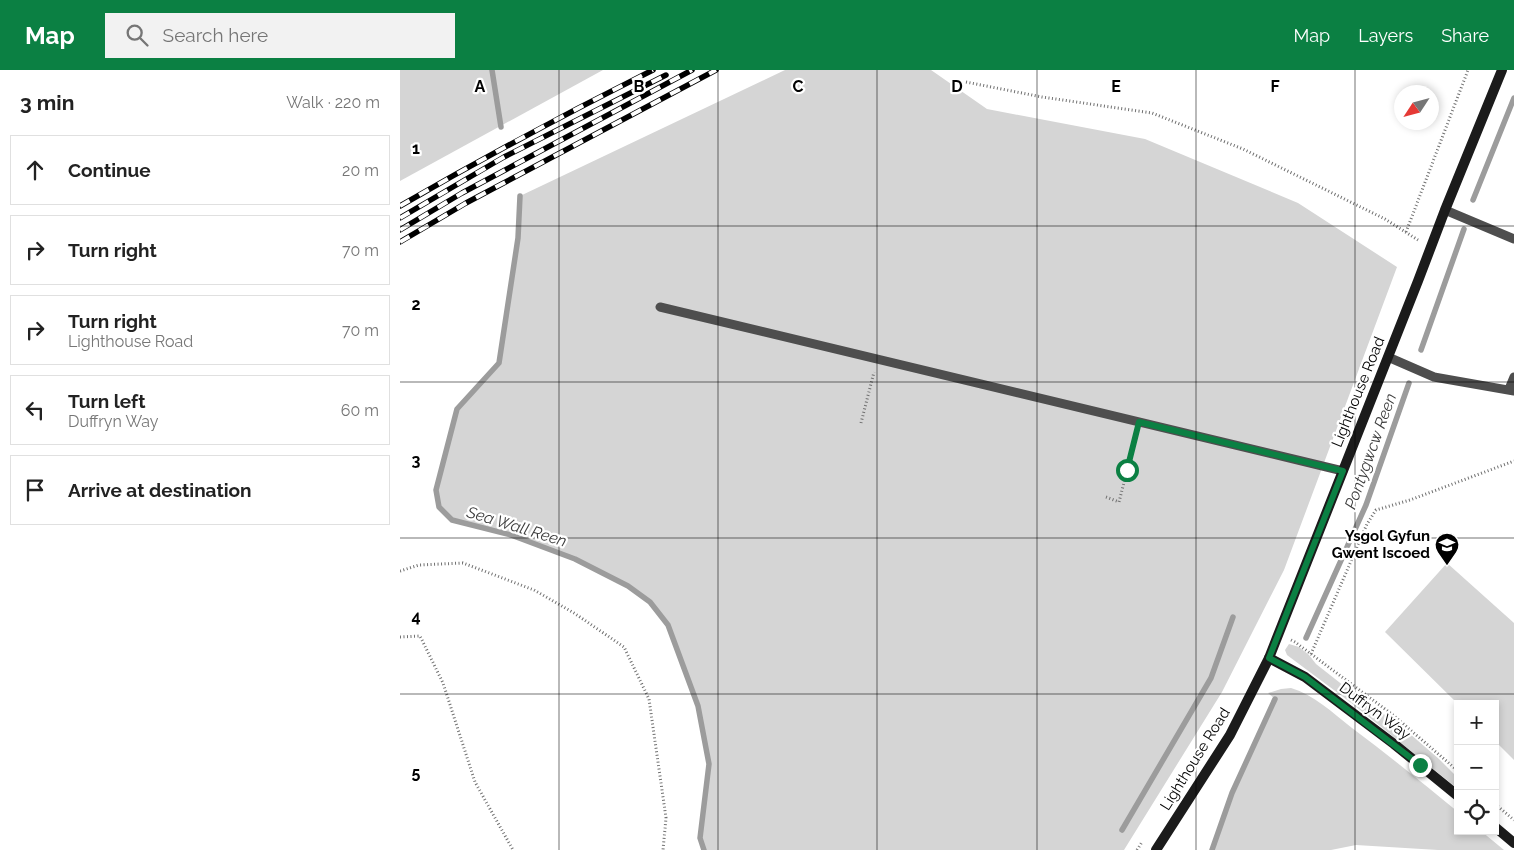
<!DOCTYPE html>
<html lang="en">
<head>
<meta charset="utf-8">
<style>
  body { margin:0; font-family:Raleway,sans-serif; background:#f2f2f2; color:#222 }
  .controls { position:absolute; right:15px; bottom:15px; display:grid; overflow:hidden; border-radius:0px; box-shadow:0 2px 8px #0003 }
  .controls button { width:45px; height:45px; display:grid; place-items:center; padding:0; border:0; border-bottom:1px solid #e0e0e0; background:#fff; color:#222; font:25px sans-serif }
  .compass { position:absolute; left:994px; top:15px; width:45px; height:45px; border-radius:50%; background:#fff; box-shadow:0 2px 8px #0003; rotate:234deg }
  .stop { position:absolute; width:15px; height:15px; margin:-11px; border:4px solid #0b8043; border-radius:50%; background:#fff }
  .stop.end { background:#0b8043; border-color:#fff; box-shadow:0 1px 5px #0008 }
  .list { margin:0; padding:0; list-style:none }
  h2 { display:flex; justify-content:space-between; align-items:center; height:65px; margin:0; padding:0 20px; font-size:21px }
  h2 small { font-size:16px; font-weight:400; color:#767676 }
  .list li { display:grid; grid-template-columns:32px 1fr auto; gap:15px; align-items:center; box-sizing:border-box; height:70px; margin:0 10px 10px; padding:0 10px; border:1px solid #e0e0e0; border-radius:0px }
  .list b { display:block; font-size:19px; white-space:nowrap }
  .list p { margin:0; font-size:16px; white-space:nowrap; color:#767676 }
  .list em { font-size:16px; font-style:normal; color:#767676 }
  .icon { flex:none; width:28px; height:28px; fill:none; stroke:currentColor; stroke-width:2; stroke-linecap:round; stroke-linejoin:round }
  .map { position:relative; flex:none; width:1114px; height:780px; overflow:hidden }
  header { display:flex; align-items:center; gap:30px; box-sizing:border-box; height:70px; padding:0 25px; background:#0b8043; color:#fff }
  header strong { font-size:24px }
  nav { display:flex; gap:28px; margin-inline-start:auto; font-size:18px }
  .search { width:350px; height:45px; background:#f2f2f2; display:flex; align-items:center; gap:12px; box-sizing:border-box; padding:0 18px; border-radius:0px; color:#767676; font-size:19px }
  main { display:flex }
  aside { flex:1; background:#fff }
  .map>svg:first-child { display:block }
  .green { fill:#d5d5d5 }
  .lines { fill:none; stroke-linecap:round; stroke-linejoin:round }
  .stream { stroke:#9c9c9c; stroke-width:5.5 }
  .path { stroke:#707070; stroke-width:3; stroke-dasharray:1 2.5; stroke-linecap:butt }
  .lane { stroke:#4e4e4e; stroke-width:9 }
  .secondary { stroke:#1b1b1b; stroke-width:10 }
  .rail-casing { stroke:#000; stroke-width:5.5 }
  .rail { stroke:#fff; stroke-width:4; stroke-dasharray:11; stroke-linecap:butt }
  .route { stroke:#0b8043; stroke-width:6 }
  .grid { fill:none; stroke:#000; stroke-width:1; stroke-opacity:0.55 }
  .labels { text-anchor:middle; stroke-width:4.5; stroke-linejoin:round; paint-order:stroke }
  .street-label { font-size:15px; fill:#000; stroke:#fff }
  .poi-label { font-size:15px; font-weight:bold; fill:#000; stroke:#fff; text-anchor:end }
  .water-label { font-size:16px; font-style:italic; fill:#3d3d3d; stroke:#fff }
  .grid-label { font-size:16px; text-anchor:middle; font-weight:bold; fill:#000; stroke:#fff; stroke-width:4.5; stroke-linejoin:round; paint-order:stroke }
</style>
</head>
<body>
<header>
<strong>Map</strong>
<div class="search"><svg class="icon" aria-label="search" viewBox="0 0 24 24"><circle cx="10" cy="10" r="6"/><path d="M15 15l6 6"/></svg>Search here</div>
<nav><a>Map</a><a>Layers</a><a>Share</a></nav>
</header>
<main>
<aside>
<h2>3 min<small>Walk · 220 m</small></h2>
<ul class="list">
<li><svg class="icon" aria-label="ahead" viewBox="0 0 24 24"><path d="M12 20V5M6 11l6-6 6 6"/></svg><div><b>Continue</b></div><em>20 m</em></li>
<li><svg class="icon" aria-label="right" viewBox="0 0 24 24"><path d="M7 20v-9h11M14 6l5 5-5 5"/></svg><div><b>Turn right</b></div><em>70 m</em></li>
<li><svg class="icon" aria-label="right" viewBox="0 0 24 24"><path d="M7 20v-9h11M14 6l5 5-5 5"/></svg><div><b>Turn right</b><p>Lighthouse Road</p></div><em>70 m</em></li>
<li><svg class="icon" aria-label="left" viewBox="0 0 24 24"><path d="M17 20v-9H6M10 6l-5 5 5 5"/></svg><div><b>Turn left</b><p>Duffryn Way</p></div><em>60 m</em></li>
<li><svg class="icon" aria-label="arrive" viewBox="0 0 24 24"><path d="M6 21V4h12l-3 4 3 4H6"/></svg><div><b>Arrive at destination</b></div></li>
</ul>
</aside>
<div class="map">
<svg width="1114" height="780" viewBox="0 0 1114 780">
  <rect width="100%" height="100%" fill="#fff"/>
  <g class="green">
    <path d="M 0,0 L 203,0 L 0,111 Z"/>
    <path d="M 385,0 L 531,0 L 587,39 L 745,69 L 898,133 L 997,197 L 884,500 L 822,622 L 724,780 L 304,780 L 300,768 L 309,694 L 298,636 L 268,555 L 250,532 L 228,516 L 175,489 L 111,465 L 52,450 L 39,437 L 36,420 L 57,339 L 99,293 L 118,168 L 120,126 Z"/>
    <path d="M 1047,493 L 1114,553 L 1114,690 L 1095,671 L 1095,634 L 1058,634 L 985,562 Z"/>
    <path d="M 889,574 L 899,577 L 909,585 L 916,594 L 944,616 L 1002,657 L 1039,689 L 1058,708 L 1058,719 L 954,635 L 895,591 L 887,585 L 885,580 Z"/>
    <path d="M 891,618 C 914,625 933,643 952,658 C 988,685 1023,713 1058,742 L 1058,761 L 1081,761 L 1104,780 L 1038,780 L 956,775 L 931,780 L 812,780 L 832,723 L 875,629 L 868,623 L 881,619 Z"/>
  </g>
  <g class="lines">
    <g class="stream">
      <path d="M 92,0 L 101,57"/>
      <path d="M 120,126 L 118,168 L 99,293 L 57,339 L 36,420 L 39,437 L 52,450 L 111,465 L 175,489 L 228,516 L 250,532 L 268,555 L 298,636 L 309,694 L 300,768 L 304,780"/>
      <path d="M 1073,130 L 1114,28"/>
      <path d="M 1021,280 L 1064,159"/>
      <path d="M 906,568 L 966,435 L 1009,313"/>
      <path d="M 722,760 L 811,608 L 833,547"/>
      <path d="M 812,780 L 832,723 L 875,629"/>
    </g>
    <g class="path">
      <path d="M 566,12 L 642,27 L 752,43 L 843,79 L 985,149 L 1018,170"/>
      <path d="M 1006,162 L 1068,0"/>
      <path d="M 461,353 L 474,302"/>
      <path d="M 706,427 L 719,432 L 736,365"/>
      <path d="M 0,501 L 19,495 L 63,493 L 134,520 L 174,543 L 224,577 L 249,629 L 266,748 L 263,780"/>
      <path d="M 0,567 L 20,566 L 43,613 L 75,712 L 113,780"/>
      <path d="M 891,570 L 895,572 L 993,645 L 1058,701"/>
      <path d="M 911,584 L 967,454 L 976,440 L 1010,430 L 1114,391"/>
      <path d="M 794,691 L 822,645"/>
      <path d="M 1095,734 L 1114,750"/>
      <path d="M 737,780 L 742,772"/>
    </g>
    <g class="lane">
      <path d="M 1045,140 L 1114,169"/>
      <path d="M 260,237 L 943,401"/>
      <path d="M 988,287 L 1034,307 L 1114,321"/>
      <path d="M 1109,319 L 1114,307"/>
    </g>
    <g class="secondary">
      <path d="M 869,588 L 905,607 L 994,674 L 1058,726"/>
      <path d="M 1095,757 L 1114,773"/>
      <path d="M 756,780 L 830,665 L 869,588 L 1018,211 L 1045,140 L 1102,0"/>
    </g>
    <defs>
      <g id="rail">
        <path d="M 0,136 C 83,88 167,43 253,0"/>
        <path d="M 0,148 L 104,87 L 266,5"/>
        <path d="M 0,160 L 62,123 L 292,0"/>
        <path d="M 0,172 L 66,133 L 316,0"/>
      </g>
    </defs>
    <use href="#rail" class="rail-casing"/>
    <use href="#rail" class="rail"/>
  </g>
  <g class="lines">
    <path class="route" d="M 727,400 L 739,352 L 943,401 L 869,588 L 905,607 L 1020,695"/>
  </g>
  <path class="grid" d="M 159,0 L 159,780M 318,0 L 318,780M 477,0 L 477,780M 637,0 L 637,780M 796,0 L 796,780M 955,0 L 955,780M 0,156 L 1114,156M 0,312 L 1114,312M 0,468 L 1114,468M 0,624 L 1114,624"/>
  <defs>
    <symbol id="school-pin" viewBox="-11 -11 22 30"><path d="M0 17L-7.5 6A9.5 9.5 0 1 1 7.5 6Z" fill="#000" stroke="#fff"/><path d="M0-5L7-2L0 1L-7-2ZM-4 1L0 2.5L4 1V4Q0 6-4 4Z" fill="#fff"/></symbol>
  </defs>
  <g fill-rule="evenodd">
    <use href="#school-pin" x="1033" y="461" width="28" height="38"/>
  </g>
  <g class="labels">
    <g class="street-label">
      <text transform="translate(958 322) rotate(-68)" y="5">Lighthouse Road</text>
      <text transform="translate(975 641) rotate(37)" y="5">Duffryn Way</text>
      <text transform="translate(795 689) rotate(-58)" y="5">Lighthouse Road</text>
    </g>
    <g class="poi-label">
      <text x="1030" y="471">Ysgol Gyfun<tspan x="1030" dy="17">Gwent Iscoed</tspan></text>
    </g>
    <g class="water-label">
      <text transform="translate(970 381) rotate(-70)" y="6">Pontygwcw Reen</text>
      <text transform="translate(117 456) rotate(17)" y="6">Sea Wall Reen</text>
    </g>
  </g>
  <g class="grid-label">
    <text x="80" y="22">A</text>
    <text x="239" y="22">B</text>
    <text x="398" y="22">C</text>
    <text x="557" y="22">D</text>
    <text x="716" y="22">E</text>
    <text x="875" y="22">F</text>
    <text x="16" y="84">1</text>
    <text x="16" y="240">2</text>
    <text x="16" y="396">3</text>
    <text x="16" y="552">4</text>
    <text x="16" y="708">5</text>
  </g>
</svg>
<div class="controls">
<button>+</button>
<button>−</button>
<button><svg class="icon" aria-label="locate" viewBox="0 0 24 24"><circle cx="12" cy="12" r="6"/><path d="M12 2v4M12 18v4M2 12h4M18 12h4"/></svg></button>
</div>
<svg class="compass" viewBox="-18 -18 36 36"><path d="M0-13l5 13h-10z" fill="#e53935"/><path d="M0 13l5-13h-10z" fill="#767676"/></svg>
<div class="stop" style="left:727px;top:400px"></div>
<div class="stop end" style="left:1020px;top:695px"></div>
</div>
</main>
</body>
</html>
